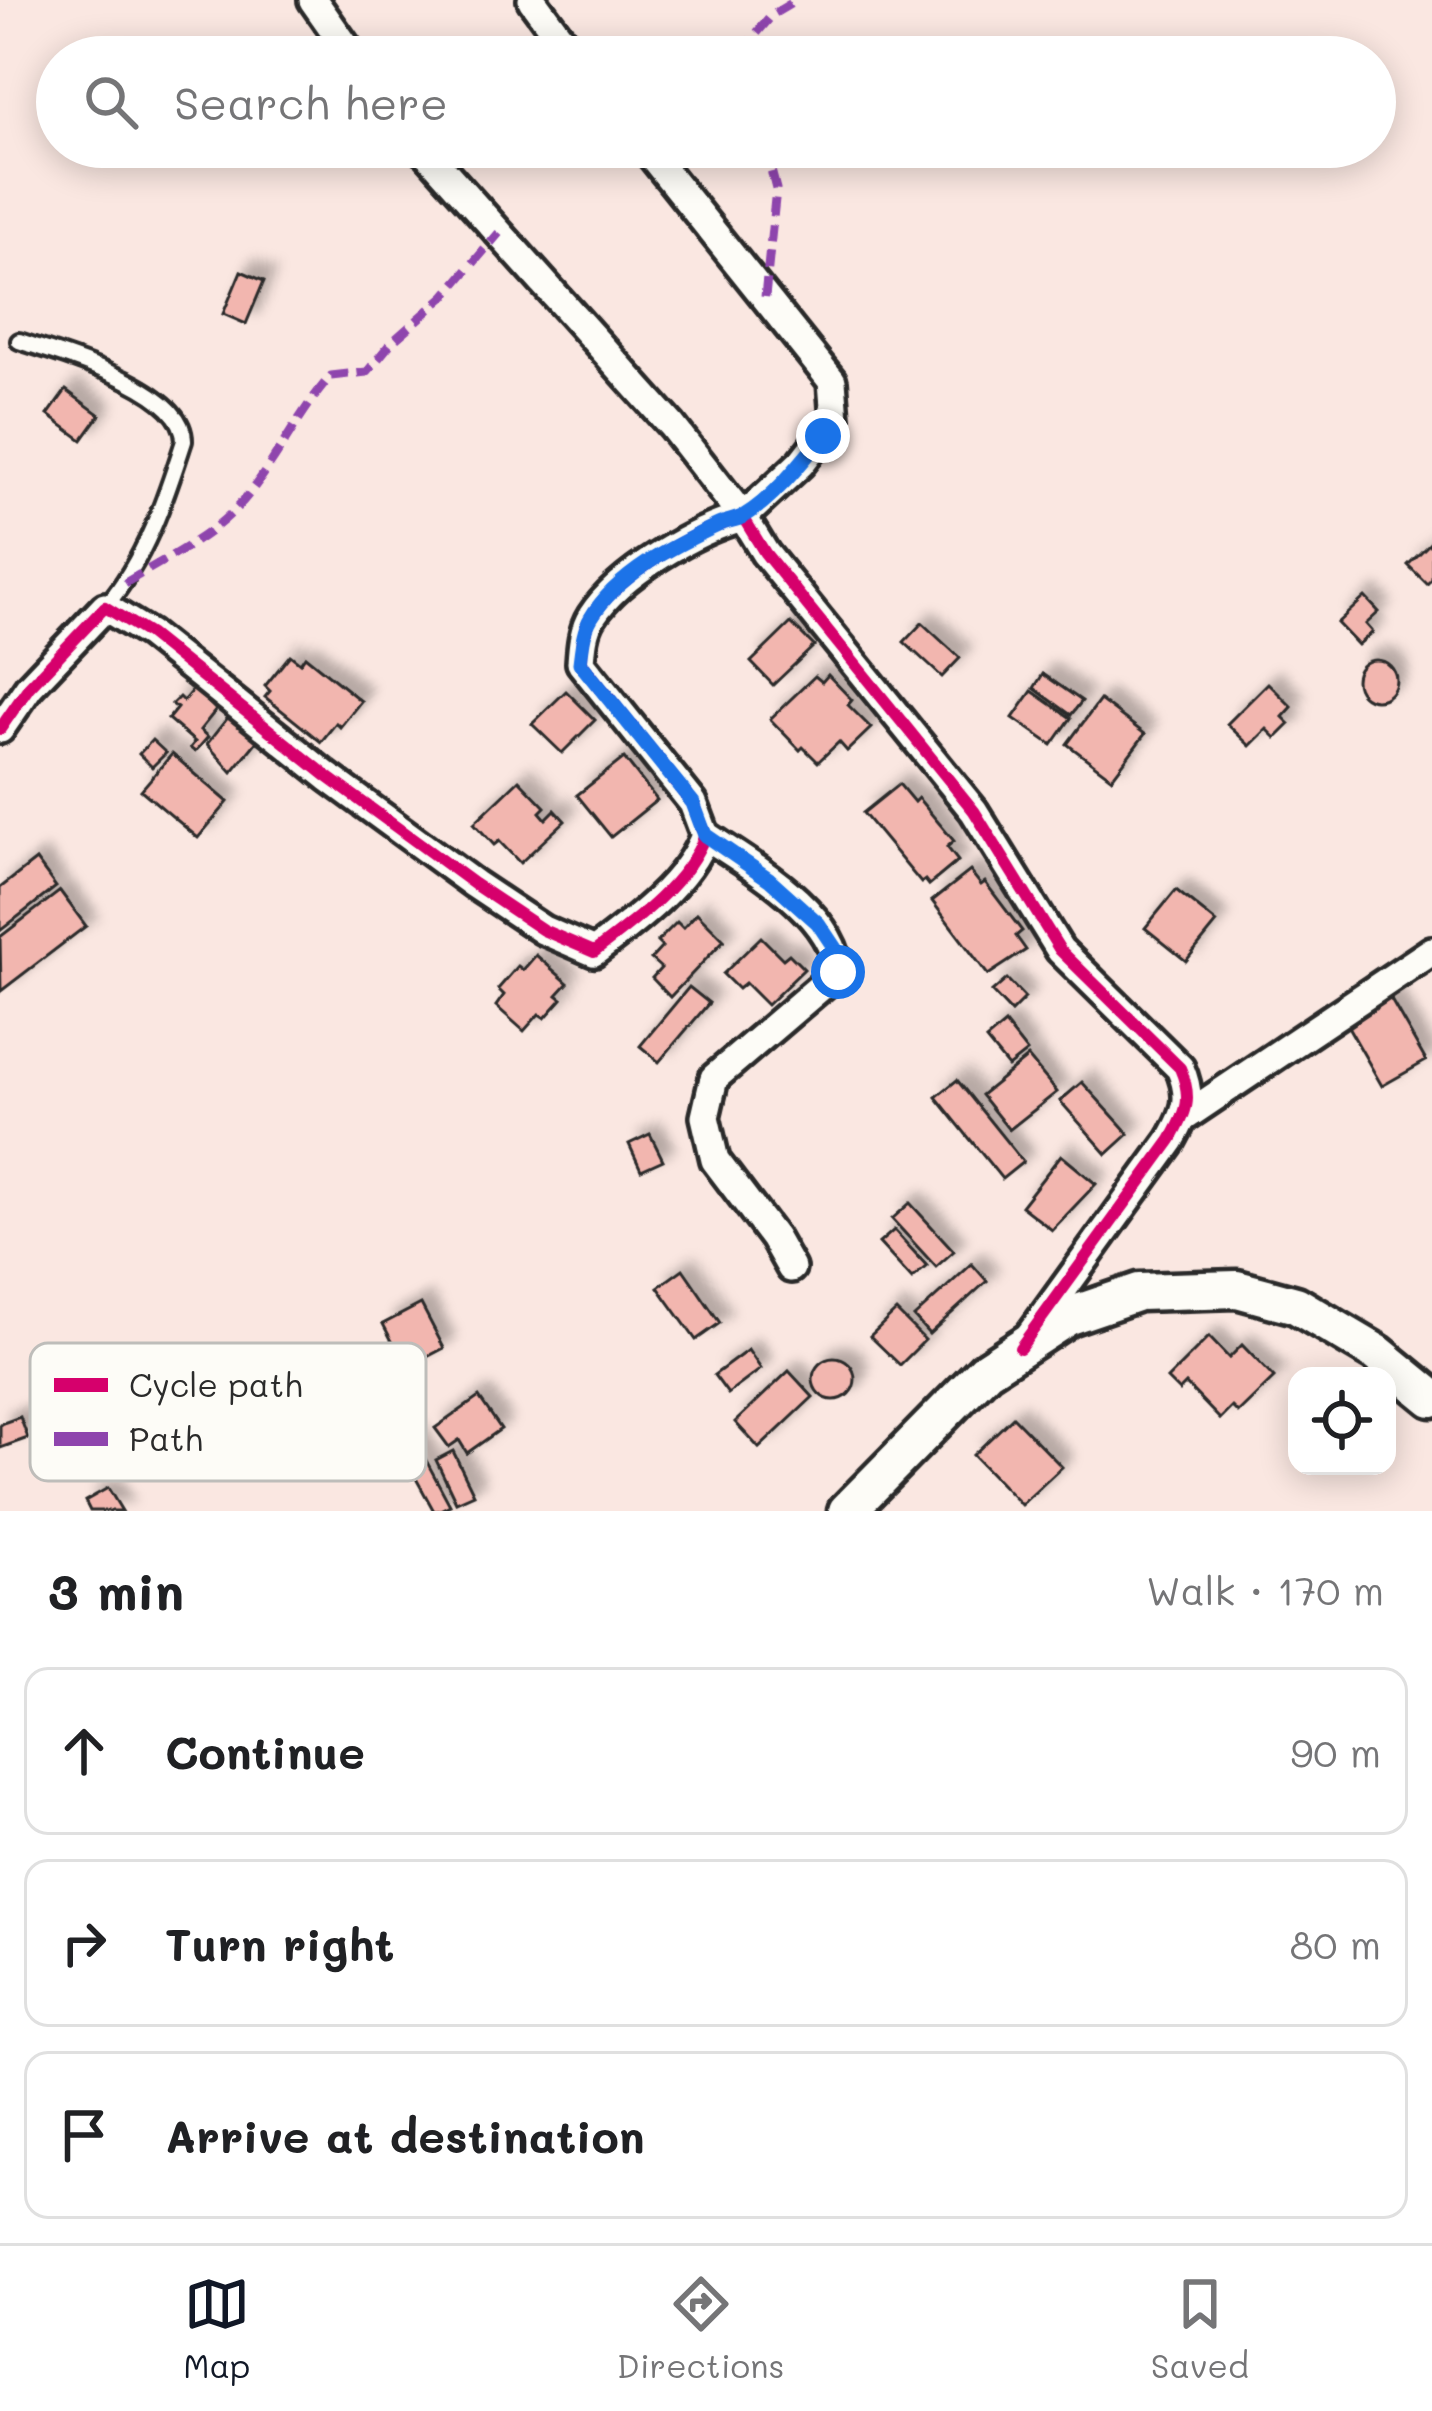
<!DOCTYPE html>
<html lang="en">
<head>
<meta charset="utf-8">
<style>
  body { margin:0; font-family:Mali,sans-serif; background:#f2f2f2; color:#202124 }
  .controls { position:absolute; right:36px; bottom:36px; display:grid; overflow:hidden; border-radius:24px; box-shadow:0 6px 30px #0003 }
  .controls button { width:108px; height:108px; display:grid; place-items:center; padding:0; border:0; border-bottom:3px solid #e0e0e0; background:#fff; color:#202124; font:60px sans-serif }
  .stop { position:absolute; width:36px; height:36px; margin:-27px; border:9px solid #1a73e8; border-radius:50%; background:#fff }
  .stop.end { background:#1a73e8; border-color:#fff; box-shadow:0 3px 12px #0008 }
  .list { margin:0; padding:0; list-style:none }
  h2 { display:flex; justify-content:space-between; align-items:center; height:156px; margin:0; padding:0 48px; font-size:51px }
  h2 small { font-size:39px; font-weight:400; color:#757577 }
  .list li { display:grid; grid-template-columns:78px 1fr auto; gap:36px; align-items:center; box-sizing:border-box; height:168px; margin:0 24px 24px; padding:0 24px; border:3px solid #e0e0e0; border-radius:24px }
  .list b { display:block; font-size:45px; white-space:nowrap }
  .list em { font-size:39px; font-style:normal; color:#757577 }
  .icon { flex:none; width:66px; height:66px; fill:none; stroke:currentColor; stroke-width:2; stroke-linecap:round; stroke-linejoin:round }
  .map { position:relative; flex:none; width:1432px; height:1511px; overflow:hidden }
  .search { position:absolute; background:#fff; box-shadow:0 6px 30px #0003; left:36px; right:36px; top:36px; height:132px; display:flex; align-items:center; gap:30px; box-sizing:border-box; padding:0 42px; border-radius:66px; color:#757577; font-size:45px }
  .sheet { height:732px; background:#fff }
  nav { display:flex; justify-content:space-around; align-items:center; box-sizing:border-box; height:168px; border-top:3px solid #e0e0e0; background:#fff; font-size:33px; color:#757577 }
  nav a { display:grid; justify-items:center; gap:6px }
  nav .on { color:#111827 }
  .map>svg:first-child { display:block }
  .building { fill:#f2b6af; stroke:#2b2b2b; stroke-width:3; filter:url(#shadow) }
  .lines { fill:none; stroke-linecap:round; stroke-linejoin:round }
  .service-casing { stroke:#2b2b2b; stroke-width:22 }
  .minor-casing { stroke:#2b2b2b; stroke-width:36 }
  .tertiary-casing { stroke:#2b2b2b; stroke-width:45 }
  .service { stroke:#fdfcf7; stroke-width:14 }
  .minor { stroke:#fdfcf7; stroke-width:27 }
  .tertiary { stroke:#fdfcf7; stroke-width:36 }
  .quiet { stroke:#8e44ad; stroke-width:9; stroke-dasharray:18 9; stroke-linecap:butt }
  .cycleway-casing { stroke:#fdfcf7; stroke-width:20 }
  .cycleway { stroke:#d6006c; stroke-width:12 }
  .route { stroke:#1a73e8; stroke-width:15 }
  .key { fill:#fdfcf7; stroke:#bebdba; stroke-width:3 }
  .key-label { font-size:33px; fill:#2b2b2b }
</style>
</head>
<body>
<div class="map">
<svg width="1432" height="1511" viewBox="0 0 1432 1511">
  <defs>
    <filter id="shadow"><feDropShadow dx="11" dy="-11" stdDeviation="6" flood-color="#0004"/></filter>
  </defs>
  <rect width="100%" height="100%" fill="#fae7e1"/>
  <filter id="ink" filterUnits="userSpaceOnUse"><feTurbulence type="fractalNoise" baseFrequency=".00833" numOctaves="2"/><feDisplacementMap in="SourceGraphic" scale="24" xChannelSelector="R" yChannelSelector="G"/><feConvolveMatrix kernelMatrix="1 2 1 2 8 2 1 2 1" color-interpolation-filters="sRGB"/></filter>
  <g filter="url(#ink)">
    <g class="building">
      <path d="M 241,271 L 264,281 L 246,324 L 223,314 Z"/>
      <path d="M 66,390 L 100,415 L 82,440 L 48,415 Z"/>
      <path d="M 1432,541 L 1432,579 L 1427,584 L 1408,565 Z"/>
      <path d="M 1365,597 L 1379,612 L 1366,624 L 1373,632 L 1358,645 L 1337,623 Z"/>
      <path d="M 791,623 L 814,646 L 773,685 L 751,662 Z"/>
      <path d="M 922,623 L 960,658 L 942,677 L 904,642 Z"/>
      <path d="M 290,655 L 300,663 L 305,656 L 361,701 L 340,727 L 336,723 L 321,742 L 265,697 L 270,691 L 265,686 Z"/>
      <circle cx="1376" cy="680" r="20"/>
      <path d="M 1043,674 L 1082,701 L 1071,715 L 1034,688 Z"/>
      <path d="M 828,675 L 852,700 L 848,705 L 871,728 L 847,751 L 839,742 L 818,762 L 803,747 L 800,750 L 770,719 L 815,676 L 822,682 Z"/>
      <path d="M 1268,683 L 1292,707 L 1283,717 L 1290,724 L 1276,738 L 1267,729 L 1250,746 L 1227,724 Z"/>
      <path d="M 194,688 L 216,710 L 200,730 L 208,737 L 195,752 L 190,748 L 195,742 L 168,719 L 177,708 L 172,704 L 179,697 L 183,701 Z"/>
      <path d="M 566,691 L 595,720 L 562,753 L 532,724 Z"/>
      <path d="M 1032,691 L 1071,718 L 1052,745 L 1013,718 Z"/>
      <path d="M 1100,700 L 1145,734 L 1112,778 L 1067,744 Z"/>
      <path d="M 233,711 L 262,735 L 232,772 L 207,744 Z"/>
      <path d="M 152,740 L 166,753 L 152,767 L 139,754 Z"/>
      <path d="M 172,754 L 228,802 L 198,838 L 141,790 Z"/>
      <path d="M 624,758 L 657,800 L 611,837 L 577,795 Z"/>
      <path d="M 519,780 L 545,807 L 540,812 L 546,819 L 555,810 L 565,821 L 520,863 L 499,841 L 494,845 L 474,823 Z"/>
      <path d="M 899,784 L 914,802 L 918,798 L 954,841 L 947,847 L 958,861 L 929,885 L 925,880 L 921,883 L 863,813 Z"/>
      <path d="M 36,860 L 56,887 L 0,931 L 0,888 Z"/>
      <path d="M 970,871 L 981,885 L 985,882 L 1022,931 L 1016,936 L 1026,950 L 988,975 L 932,901 Z"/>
      <path d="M 1176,890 L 1217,923 L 1186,961 L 1145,928 Z"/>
      <path d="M 60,891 L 86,926 L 1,991 L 0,937 Z"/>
      <path d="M 697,913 L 724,940 L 670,997 L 652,978 L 661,968 L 651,959 L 662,947 L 657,942 L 677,922 L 683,928 Z"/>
      <path d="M 761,937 L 783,959 L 789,954 L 804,969 L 767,1005 L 745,983 L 738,989 L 723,974 Z"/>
      <path d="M 536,955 L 568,983 L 557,995 L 562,999 L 545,1018 L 539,1014 L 524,1031 L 496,1006 L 504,995 L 498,989 L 518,966 L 523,970 Z"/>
      <path d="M 1007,979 L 1025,998 L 1011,1012 L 992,992 Z"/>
      <path d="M 689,987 L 709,1003 L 659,1062 L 640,1046 Z"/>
      <path d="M 1390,998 L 1426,1061 L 1382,1086 L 1346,1023 Z"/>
      <path d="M 1005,1024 L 1027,1052 L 1008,1067 L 986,1040 Z"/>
      <path d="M 1028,1057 L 1057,1092 L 1009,1130 L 981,1095 Z"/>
      <path d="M 957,1080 L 1023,1162 L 1002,1179 L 936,1097 Z"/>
      <path d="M 1082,1082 L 1129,1134 L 1107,1154 L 1060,1101 Z"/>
      <path d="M 650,1134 L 663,1160 L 641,1170 L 629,1144 Z"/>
      <path d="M 1061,1155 L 1096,1184 L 1052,1230 L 1021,1206 Z"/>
      <path d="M 910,1203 L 954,1251 L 936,1267 L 892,1219 Z"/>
      <path d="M 894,1230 L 927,1266 L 912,1279 L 879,1243 Z"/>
      <path d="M 972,1264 L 987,1281 L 929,1334 L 914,1317 Z"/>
      <path d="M 683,1269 L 720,1323 L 696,1340 L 658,1287 Z"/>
      <path d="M 421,1304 L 444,1348 L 406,1368 L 383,1324 Z"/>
      <path d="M 896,1311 L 925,1340 L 900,1365 L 870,1336 Z"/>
      <path d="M 1209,1337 L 1229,1358 L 1242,1345 L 1274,1378 L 1238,1413 L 1232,1407 L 1220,1419 L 1186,1384 L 1179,1391 L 1167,1379 Z"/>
      <path d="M 748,1350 L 761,1369 L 728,1394 L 714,1375 Z"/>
      <circle cx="834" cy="1379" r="21"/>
      <path d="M 789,1371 L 813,1397 L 759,1448 L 735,1422 Z"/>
      <path d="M 479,1397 L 501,1429 L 467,1453 L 459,1440 L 449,1447 L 435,1428 Z"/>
      <path d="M 20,1417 L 28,1438 L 0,1448 L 0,1424 Z"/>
      <path d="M 1013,1417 L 1062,1467 L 1021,1505 L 973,1455 Z"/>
      <path d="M 413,1436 L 450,1505 L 438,1511 L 434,1511 L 397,1444 Z"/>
      <path d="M 453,1451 L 474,1494 L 456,1502 L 436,1460 Z"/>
      <path d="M 108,1488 L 122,1511 L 90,1511 L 85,1501 Z"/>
    </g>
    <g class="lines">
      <defs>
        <path id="service" d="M 19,341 C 62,355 185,388 184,441 C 165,500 145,560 105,607"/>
        <g id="minor">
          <path d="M 313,0 L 353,57"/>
          <path d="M 532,0 L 574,57"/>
          <path d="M 422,147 L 672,426 L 743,517 L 801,463 L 835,419 L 832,381 L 645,147"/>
          <path d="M 0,729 L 29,687 L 105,607 L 149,634 L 328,777 L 474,884 L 543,930 L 594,952 C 634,922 688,882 705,835 L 693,803 L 581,663 C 582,647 583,630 592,616 C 619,574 695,530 743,517 L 765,553 L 974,811 L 1060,950 L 1180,1068 C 1193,1098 1187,1112 1171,1140 L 1030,1335"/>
          <path d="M 705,835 C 751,866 834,912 838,972 L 714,1078 L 705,1117 L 715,1160 L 774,1238 L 791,1268"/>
          <path d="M 1183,1118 L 1432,951"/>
        </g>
        <path id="tertiary" d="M 847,1511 L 986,1370 L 1069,1316 L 1139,1292 L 1237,1289 L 1296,1305 L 1377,1353 L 1432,1398"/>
      </defs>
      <use href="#service" class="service-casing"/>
      <use href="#minor" class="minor-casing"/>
      <use href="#tertiary" class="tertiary-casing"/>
      <use href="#service" class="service"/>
      <use href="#minor" class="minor"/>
      <use href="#tertiary" class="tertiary"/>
      <g class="quiet">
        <path d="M 752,57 L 750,41 L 773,14 L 797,0"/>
        <path d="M 765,297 L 776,189 L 765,147"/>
        <path d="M 125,583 C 171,555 218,535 251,491 C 280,454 300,411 331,376 L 367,372 L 391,343 L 445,296 L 499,233"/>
      </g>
      <defs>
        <path id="cycleway" d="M 0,729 L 29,687 L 105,607 L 149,634 L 328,777 L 474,884 L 543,930 L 594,952 C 634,922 688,882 705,835 L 693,803 L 581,663 C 582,647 583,630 592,616 C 619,574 695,530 743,517 L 765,553 L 974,811 L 1060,950 L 1180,1068 C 1193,1098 1187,1112 1171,1140 L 1020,1348"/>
      </defs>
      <use href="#cycleway" class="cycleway-casing"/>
      <use href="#cycleway" class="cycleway"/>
    </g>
  </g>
  <g class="lines" filter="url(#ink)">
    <path class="route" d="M 823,436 C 801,463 774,498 744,516 C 737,520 726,521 718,525 C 675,545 616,575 591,618 C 583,631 582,648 580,663 L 693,803 L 705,835 L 769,879 L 818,923 L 836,950 L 838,972"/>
  </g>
  <rect x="30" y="1343" width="396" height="138" rx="18" class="key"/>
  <rect x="54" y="1378" width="54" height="14" fill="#d6006c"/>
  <rect x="54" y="1432" width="54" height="14" fill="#8e44ad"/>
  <g class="key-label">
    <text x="129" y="1397">Cycle path</text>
    <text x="129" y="1451">Path</text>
  </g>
</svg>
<div class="controls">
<button><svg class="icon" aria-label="locate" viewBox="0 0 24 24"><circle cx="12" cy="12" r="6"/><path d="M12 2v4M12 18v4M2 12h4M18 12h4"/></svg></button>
</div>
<div class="stop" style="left:838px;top:972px"></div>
<div class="stop end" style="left:823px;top:436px"></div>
<div class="search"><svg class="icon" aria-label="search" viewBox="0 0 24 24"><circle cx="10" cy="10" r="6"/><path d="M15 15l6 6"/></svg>Search here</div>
</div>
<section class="sheet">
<h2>3 min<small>Walk · 170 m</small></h2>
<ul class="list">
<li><svg class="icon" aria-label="ahead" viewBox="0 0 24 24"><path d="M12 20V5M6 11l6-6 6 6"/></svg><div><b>Continue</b></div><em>90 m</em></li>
<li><svg class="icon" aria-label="right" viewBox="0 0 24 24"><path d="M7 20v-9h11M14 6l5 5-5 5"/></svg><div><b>Turn right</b></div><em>80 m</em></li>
<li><svg class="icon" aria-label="arrive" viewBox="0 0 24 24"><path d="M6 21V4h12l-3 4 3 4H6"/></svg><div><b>Arrive at destination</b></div></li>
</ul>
</section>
<nav>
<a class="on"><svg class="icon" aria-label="map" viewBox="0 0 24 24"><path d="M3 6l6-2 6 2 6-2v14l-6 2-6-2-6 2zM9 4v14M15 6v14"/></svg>Map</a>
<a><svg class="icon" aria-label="directions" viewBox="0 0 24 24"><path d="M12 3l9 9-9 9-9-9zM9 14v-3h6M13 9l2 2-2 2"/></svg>Directions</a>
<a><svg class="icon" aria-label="saved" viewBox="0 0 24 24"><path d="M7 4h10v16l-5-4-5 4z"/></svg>Saved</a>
</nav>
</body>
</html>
